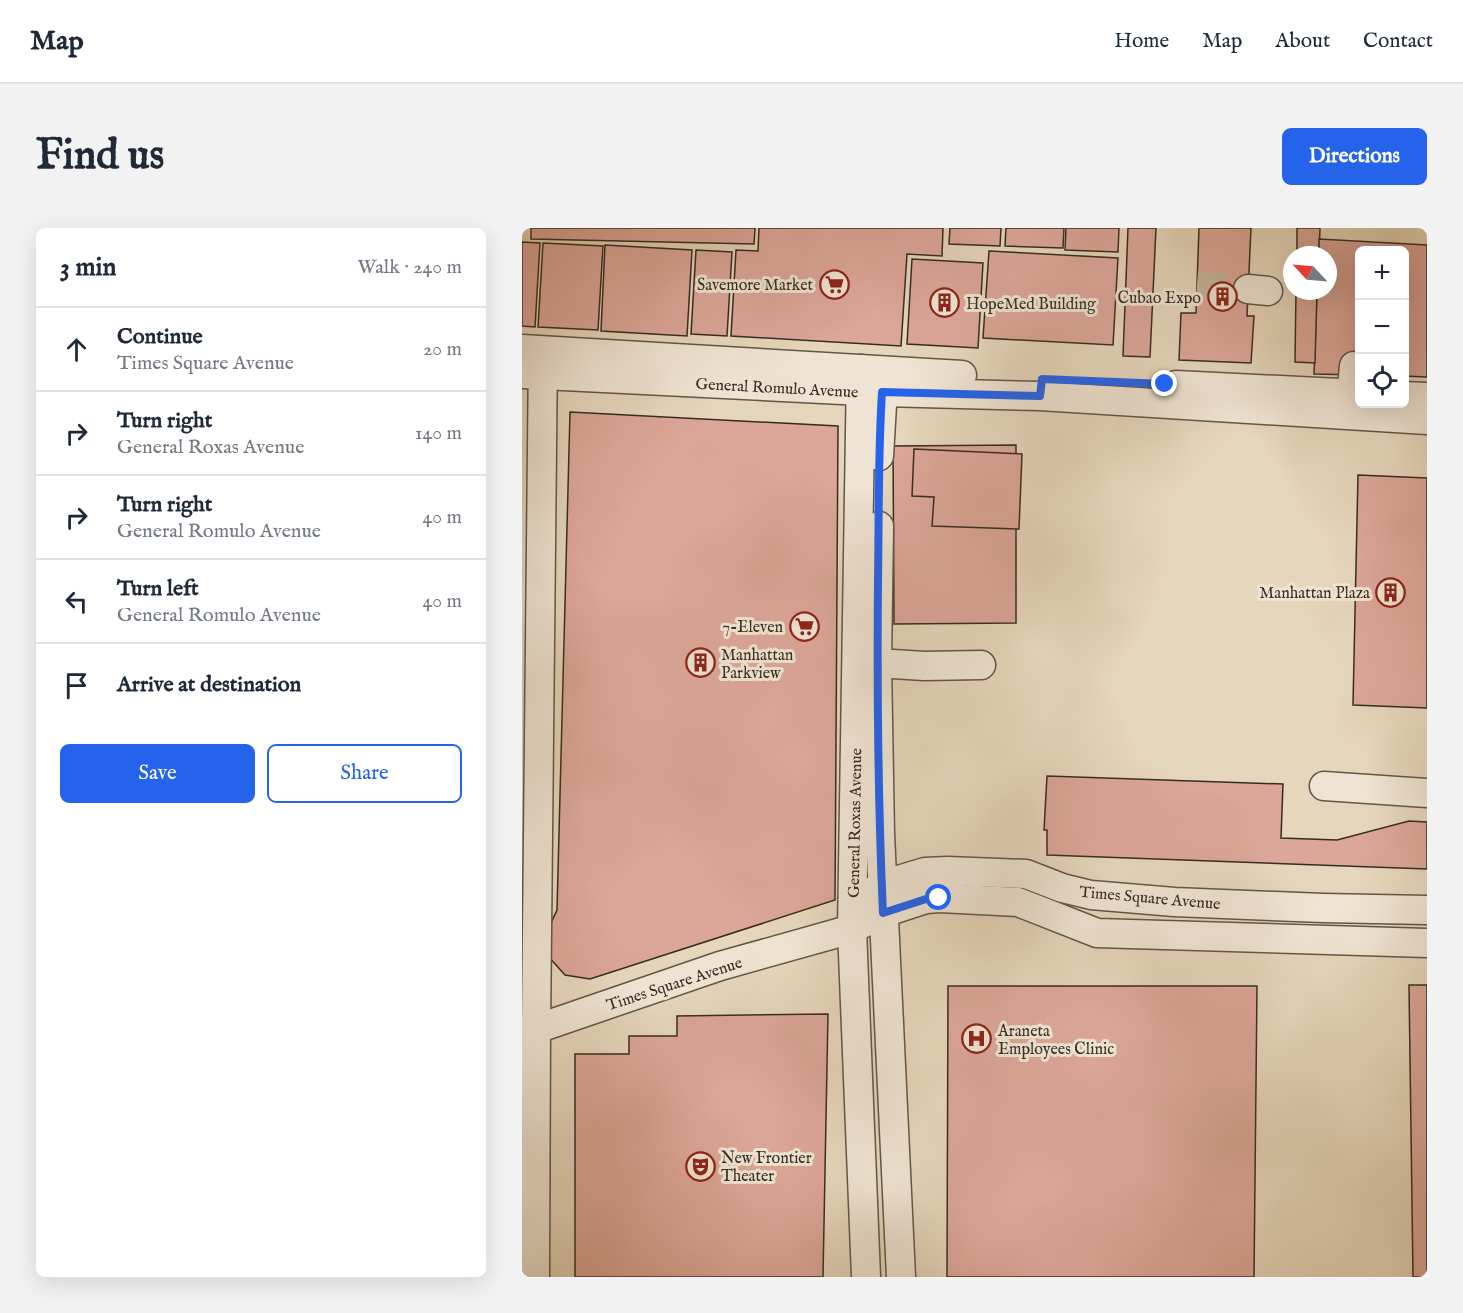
<!DOCTYPE html>
<html lang="en">
<head>
<meta charset="utf-8">
<style>
  body { margin:0; font-family:"IM FELL English",serif; background:#f2f2f3; color:#1f2937 }
  .controls { position:absolute; right:18px; top:18px; display:grid; overflow:hidden; border-radius:9px; box-shadow:0 6px 24px #0002 }
  .controls button { width:54px; height:54px; display:grid; place-items:center; padding:0; border:0; border-bottom:2px solid #e0e1e3; background:#fff; color:#1f2937; font:30px sans-serif }
  .compass { position:absolute; left:761px; top:18px; width:54px; height:54px; border-radius:50%; background:#fff; box-shadow:0 6px 24px #0002; rotate:296deg }
  .stop { position:absolute; width:18px; height:18px; margin:-14px; border:4px solid #2563eb; border-radius:50%; background:#fff }
  .stop.end { background:#2563eb; border-color:#fff; box-shadow:0 2px 6px #0008 }
  .list { margin:0; padding:0; list-style:none }
  h2 { display:flex; justify-content:space-between; align-items:center; height:78px; margin:0; padding:0 24px; font-size:26px }
  h2 small { font-size:20px; font-weight:400; color:#747a83 }
  .list li { display:grid; grid-template-columns:39px 1fr auto; gap:18px; align-items:center; box-sizing:border-box; height:84px; padding:0 24px; border-top:2px solid #e0e1e3 }
  .list b { display:block; font-size:22px; white-space:nowrap }
  .list p { margin:0; font-size:20px; white-space:nowrap; color:#747a83 }
  .list em { font-size:20px; font-style:normal; color:#747a83 }
  .actions { display:flex; gap:12px; padding:18px 24px }
  .actions a { flex:1; padding:14px 0; border:2px solid #2563eb; border-radius:9px; text-align:center; font-size:21px; color:#2563eb }
  .actions .main { background:#2563eb; color:#fff }
  .icon { flex:none; width:33px; height:33px; fill:none; stroke:currentColor; stroke-width:2; stroke-linecap:round; stroke-linejoin:round }
  .map { position:relative; flex:none; width:905px; height:1049px; overflow:hidden; border-radius:9px }
  header { display:flex; align-items:center; gap:36px; box-sizing:border-box; height:84px; padding:0 30px; background:#fff; border-bottom:2px solid #e0e1e3 }
  header strong { font-size:28px }
  nav { display:flex; gap:33px; margin-inline-start:auto; font-size:21px }
  .intro { display:flex; align-items:center; justify-content:space-between; box-sizing:border-box; height:144px; padding:0 36px }
  h1 { margin:0; font-size:42px }
  .button { padding:15px 27px; border-radius:9px; background:#2563eb; color:#fff; font-size:21px; font-weight:700 }
  main { display:flex; gap:36px; padding:0 36px }
  aside { flex:1; background:#fff; border-radius:9px; box-shadow:0 6px 24px #0002 }
  .map>svg:first-child { display:block }
  .building { fill:#dca698; stroke:#352d23; stroke-width:1.5 }
  .lines { fill:none; stroke-linecap:round; stroke-linejoin:round }
  .minor-tunnel { stroke:#c3b49d; stroke-width:28; stroke-dasharray:28 14; stroke-linecap:butt }
  .minor-casing { stroke:#615749; stroke-width:31 }
  .minor { stroke:#efe4d3; stroke-width:28 }
  .route { stroke:#2563eb; stroke-width:8 }
  .labels { text-anchor:middle; stroke-width:6; stroke-linejoin:round; paint-order:stroke }
  .poi-label { font-size:16px; fill:#352d23; stroke:#efe4d3; text-anchor:end }
  .street-label { font-size:16px; fill:#352d23; stroke:#efe4d3 }
</style>
</head>
<body>
<header>
<strong>Map</strong>
<nav><a>Home</a><a>Map</a><a>About</a><a>Contact</a></nav>
</header>
<div class="intro"><h1>Find us</h1><a class="button">Directions</a></div>
<main>
<aside>
<h2>3 min<small>Walk · 240 m</small></h2>
<ul class="list">
<li><svg class="icon" aria-label="ahead" viewBox="0 0 24 24"><path d="M12 20V5M6 11l6-6 6 6"/></svg><div><b>Continue</b><p>Times Square Avenue</p></div><em>20 m</em></li>
<li><svg class="icon" aria-label="right" viewBox="0 0 24 24"><path d="M7 20v-9h11M14 6l5 5-5 5"/></svg><div><b>Turn right</b><p>General Roxas Avenue</p></div><em>140 m</em></li>
<li><svg class="icon" aria-label="right" viewBox="0 0 24 24"><path d="M7 20v-9h11M14 6l5 5-5 5"/></svg><div><b>Turn right</b><p>General Romulo Avenue</p></div><em>40 m</em></li>
<li><svg class="icon" aria-label="left" viewBox="0 0 24 24"><path d="M17 20v-9H6M10 6l-5 5 5 5"/></svg><div><b>Turn left</b><p>General Romulo Avenue</p></div><em>40 m</em></li>
<li><svg class="icon" aria-label="arrive" viewBox="0 0 24 24"><path d="M6 21V4h12l-3 4 3 4H6"/></svg><div><b>Arrive at destination</b></div></li>
</ul>
<div class="actions"><a class="main">Save</a><a>Share</a></div>
</aside>
<div class="map">
<svg width="905" height="1049" viewBox="0 0 905 1049">
  <rect width="100%" height="100%" fill="#e6d6bb"/>
  <filter id="stains"><feTurbulence type="fractalNoise" baseFrequency=".00333" numOctaves="4"/><feColorMatrix values="0 0 0 0 .2 0 0 0 0 .09 0 0 0 0 .02 0 0 0 .5 -.17"/></filter>
  <radialGradient id="worn" r=".72"><stop offset=".6" stop-color="#630" stop-opacity="0"/><stop offset="1" stop-color="#630" stop-opacity=".3"/></radialGradient>
  <g class="building">
    <path d="M 9,0 L 233,0 L 232,16 L 9,11 Z"/>
    <path d="M 237,0 L 421,0 L 420,28 L 385,26 L 379,118 L 209,108 L 214,22 L 236,23 Z"/>
    <path d="M 428,0 L 479,0 L 478,18 L 427,16 Z"/>
    <path d="M 484,0 L 542,0 L 541,20 L 483,18 Z"/>
    <path d="M 544,0 L 597,0 L 596,24 L 543,22 Z"/>
    <path d="M 606,0 L 634,0 L 628,129 L 601,128 Z"/>
    <path d="M 677,0 L 729,0 L 725,88 L 732,88 L 729,135 L 657,132 L 659,85 L 674,85 Z"/>
    <path d="M 775,0 L 798,0 L 797,27 L 775,27 Z"/>
    <path d="M 797,11 L 905,17 L 905,149 L 882,148 L 882,22 L 838,22 L 838,147 L 792,146 L 795,63 L 806,63 L 806,27 L 797,27 Z"/>
    <path d="M 0,14 L 18,15 L 13,99 L 0,98 Z"/>
    <path d="M 21,15 L 81,18 L 76,102 L 16,99 Z"/>
    <path d="M 83,17 L 170,22 L 165,108 L 79,103 Z"/>
    <path d="M 174,22 L 210,24 L 205,108 L 169,106 Z"/>
    <path d="M 467,23 L 596,30 L 591,117 L 461,110 Z"/>
    <path d="M 390,31 L 461,35 L 456,120 L 385,116 Z"/>
    <path d="M 774,63 L 795,63 L 793,135 L 773,134 Z"/>
    <path d="M 48,184 L 316,198 L 313,672 L 68,751 L 43,747 L 25,727 L 23,708 L 35,682 Z"/>
    <path d="M 494,217 L 494,395 L 372,396 L 371,218 Z"/>
    <path d="M 392,221 L 500,226 L 497,301 L 410,298 L 412,269 L 390,268 Z"/>
    <path d="M 836,247 L 905,250 L 905,480 L 831,477 Z"/>
    <path d="M 525,548 L 761,556 L 759,610 L 815,612 L 887,593 L 905,594 L 905,641 L 525,627 L 525,602 L 522,602 Z"/>
    <path d="M 887,757 L 905,757 L 905,1049 L 891,1049 Z"/>
    <path d="M 426,758 L 735,758 L 732,1049 L 425,1049 Z"/>
    <path d="M 306,786 L 301,1049 L 53,1049 L 53,826 L 107,826 L 107,808 L 155,808 L 155,788 Z"/>
  </g>
  <g class="lines">
    <path class="minor-tunnel" d="M 675,57 L 726,61"/>
    <defs>
      <g id="minor">
        <path d="M 726,61 L 746,63"/>
        <path d="M 0,121 L 440,147"/>
        <path d="M 339,141 L 330,701 L 344,1049"/>
        <path d="M 0,146 L 360,164 L 518,168 L 905,192"/>
        <path d="M 654,157 L 838,166"/>
        <path d="M 882,168 L 905,169"/>
        <path d="M 828,183 L 832,138"/>
        <path d="M 357,228 L 362,143"/>
        <path d="M 357,298 L 355,435 L 358,606 L 379,1049"/>
        <path d="M 355,435 L 402,438 L 459,437"/>
        <path d="M 802,558 L 905,565"/>
        <path d="M 346,667 L 360,657 L 403,644 L 425,643 L 504,646 L 540,660 L 569,667 L 652,674 L 801,680 L 905,682"/>
        <path d="M 0,802 L 14,801 L 198,738 L 330,701 L 361,685 L 404,671 L 418,670 L 496,674 L 575,705 L 905,715"/>
        <path d="M 13,1049 L 14,801 L 21,123"/>
      </g>
    </defs>
    <use href="#minor" class="minor-casing"/>
    <use href="#minor" class="minor"/>
  </g>
  <g class="lines">
    <path class="route" d="M 417,670 L 404,671 L 361,685 C 356,574 355,463 356,352 C 357,289 356,227 360,164 L 518,168 L 520,151 L 643,156"/>
  </g>
  <defs>
    <symbol id="supermarket-ring" viewBox="-11 -11 22 22"><circle r="9.5" fill="#efe4d3" stroke="#8f2418" stroke-width="1.5"/><path d="M-6-5.5h2.5l.6 2H6L4.5 2H-2.5L-4.4-4H-6ZM-1.5 3.2a1.3 1.3 0 1 0 .1 0ZM3 3.2a1.3 1.3 0 1 0 .1 0Z" fill="#8f2418"/></symbol>
    <symbol id="building-ring" viewBox="-11 -11 22 22"><circle r="9.5" fill="#efe4d3" stroke="#8f2418" stroke-width="1.5"/><path d="M-4-6H4V6H1V3H-1V6H-4ZM-2.5-4.3h1.7v1.8h-1.7ZM.8-4.3h1.7v1.8H.8ZM-2.5-1h1.7V.8h-1.7ZM.8-1h1.7V.8H.8Z" fill="#8f2418"/></symbol>
    <symbol id="hospital-ring" viewBox="-11 -11 22 22"><circle r="9.5" fill="#efe4d3" stroke="#8f2418" stroke-width="1.5"/><path d="M-5-5h3v3.5h4V-5h3V5h-3V1.5h-4V5h-3Z" fill="#8f2418"/></symbol>
    <symbol id="theatre-ring" viewBox="-11 -11 22 22"><circle r="9.5" fill="#efe4d3" stroke="#8f2418" stroke-width="1.5"/><path d="M-5-5.5Q0-4 5-5.5V0Q5 5 0 6Q-5 5-5 0ZM-3.3-2.5H-1v1.5H-3.3ZM1-2.5H3.3v1.5H1ZM-2.8 1Q0 5.5 2.8 1Z" fill="#8f2418"/></symbol>
  </defs>
  <g fill-rule="evenodd">
    <use href="#supermarket-ring" x="296" y="40" width="33" height="33"/>
    <use href="#building-ring" x="684" y="52" width="33" height="33"/>
    <use href="#building-ring" x="406" y="58" width="33" height="33"/>
    <use href="#building-ring" x="852" y="348" width="33" height="33"/>
    <use href="#supermarket-ring" x="266" y="382" width="33" height="33"/>
    <use href="#building-ring" x="162" y="418" width="33" height="33"/>
    <use href="#hospital-ring" x="438" y="794" width="33" height="33"/>
    <use href="#theatre-ring" x="162" y="922" width="33" height="33"/>
  </g>
  <g class="labels">
    <g class="poi-label">
      <text x="291" y="62">Savemore Market</text>
      <text x="679" y="75">Cubao Expo</text>
      <text x="444" y="81" text-anchor="start">HopeMed Building</text>
      <text x="848" y="370">Manhattan Plaza</text>
      <text x="261" y="404">7-Eleven</text>
      <text x="199" y="432" text-anchor="start">Manhattan<tspan x="199" dy="18">Parkview</tspan></text>
      <text x="476" y="808" text-anchor="start">Araneta<tspan x="476" dy="18">Employees Clinic</tspan></text>
      <text x="199" y="935" text-anchor="start">New Frontier<tspan x="199" dy="18">Theater</tspan></text>
    </g>
    <g class="street-label">
      <text transform="translate(255 159) rotate(3)" y="6">General Romulo Avenue</text>
      <text transform="translate(332 595) rotate(-89)" y="6">General Roxas Avenue</text>
      <text transform="translate(628 669) rotate(5)" y="6">Times Square Avenue</text>
      <text transform="translate(152 755) rotate(-18)" y="6">Times Square Avenue</text>
    </g>
  </g>
  <rect width="100%" height="100%" filter="url(#stains)"/>
  <rect width="100%" height="100%" fill="url(#worn)"/>
</svg>
<div class="controls">
<button>+</button>
<button>−</button>
<button><svg class="icon" aria-label="locate" viewBox="0 0 24 24"><circle cx="12" cy="12" r="6"/><path d="M12 2v4M12 18v4M2 12h4M18 12h4"/></svg></button>
</div>
<svg class="compass" viewBox="-18 -18 36 36"><path d="M0-13l5 13h-10z" fill="#e53935"/><path d="M0 13l5-13h-10z" fill="#747a83"/></svg>
<div class="stop" style="left:417px;top:670px"></div>
<div class="stop end" style="left:643px;top:156px"></div>
</div>
</main>
</body>
</html>
